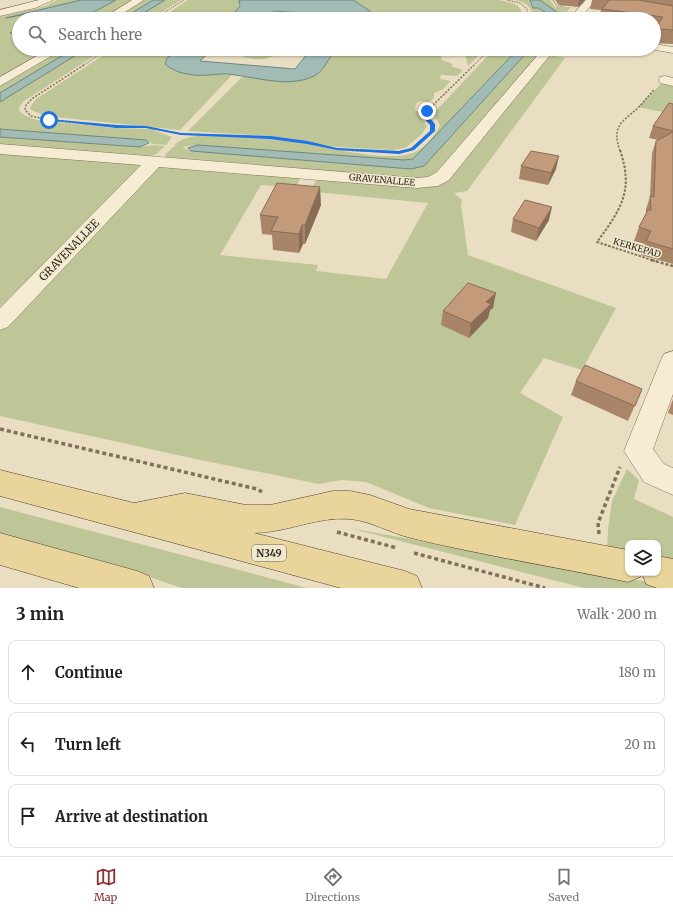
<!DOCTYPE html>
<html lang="en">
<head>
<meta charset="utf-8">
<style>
  body { margin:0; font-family:Merriweather,serif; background:#f2f2f2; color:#202124 }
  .controls { position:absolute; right:12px; bottom:12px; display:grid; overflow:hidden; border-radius:8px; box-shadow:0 1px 3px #0004 }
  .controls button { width:36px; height:36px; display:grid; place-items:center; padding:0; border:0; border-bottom:1px solid #e0e0e0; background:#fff; color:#202124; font:20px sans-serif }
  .stop { position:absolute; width:12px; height:12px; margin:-9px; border:3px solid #1a73e8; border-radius:50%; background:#fff }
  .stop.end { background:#1a73e8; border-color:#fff; box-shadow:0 1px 4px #0008 }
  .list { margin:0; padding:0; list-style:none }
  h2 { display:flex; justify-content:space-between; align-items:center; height:52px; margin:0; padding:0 16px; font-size:17px }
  h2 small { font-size:13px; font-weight:400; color:#757577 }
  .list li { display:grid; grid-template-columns:26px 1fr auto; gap:12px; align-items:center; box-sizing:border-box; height:64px; margin:0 8px 8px; padding:0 8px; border:1px solid #e0e0e0; border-radius:8px }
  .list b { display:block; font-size:15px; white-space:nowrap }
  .list em { font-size:13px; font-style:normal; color:#757577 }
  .icon { flex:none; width:22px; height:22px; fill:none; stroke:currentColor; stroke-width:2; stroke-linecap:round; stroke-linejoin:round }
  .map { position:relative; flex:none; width:673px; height:588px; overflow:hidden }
  .search { position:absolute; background:#fff; box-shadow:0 1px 3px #0004; left:12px; right:12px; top:12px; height:44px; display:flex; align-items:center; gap:10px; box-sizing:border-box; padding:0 14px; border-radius:22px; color:#757577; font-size:15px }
  .sheet { height:268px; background:#fff }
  nav { display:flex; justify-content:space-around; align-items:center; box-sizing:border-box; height:56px; border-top:1px solid #e0e0e0; background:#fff; font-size:11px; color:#757577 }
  nav a { display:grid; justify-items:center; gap:2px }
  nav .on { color:#893330 }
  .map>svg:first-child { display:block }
  .green { fill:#bec596 }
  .water { fill:#a3bbb5; stroke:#6b8882 }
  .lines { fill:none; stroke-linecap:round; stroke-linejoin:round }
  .minor-casing { stroke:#80705a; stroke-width:1 }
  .major-casing { stroke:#4e3e2e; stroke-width:1 }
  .path-far4 { stroke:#80705a; stroke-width:1; stroke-dasharray:1.5 1; stroke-linecap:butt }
  .path-far3 { stroke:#80705a; stroke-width:1.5; stroke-dasharray:2 1.5; stroke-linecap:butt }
  .path-far2 { stroke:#80705a; stroke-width:2; stroke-dasharray:2.5 1.5; stroke-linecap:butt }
  .path-far1 { stroke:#80705a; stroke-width:2.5; stroke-dasharray:3 2; stroke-linecap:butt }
  .path { stroke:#80705a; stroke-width:3.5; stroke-dasharray:4 3; stroke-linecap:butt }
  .minor { fill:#f5ecd3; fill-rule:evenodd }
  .major { fill:#e9d49b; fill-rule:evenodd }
  .wall { fill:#a88569 }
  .shaded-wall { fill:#886c55 }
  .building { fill:#c39b7a; stroke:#886c55 }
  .route { fill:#1a73e8 }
  .labels { text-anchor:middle; stroke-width:3; stroke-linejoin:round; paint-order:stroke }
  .far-street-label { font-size:9px; fill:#31281d; stroke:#f1e9cf }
  .shield { fill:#f1e9cf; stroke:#6b6252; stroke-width:1 }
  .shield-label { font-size:10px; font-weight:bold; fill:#31281d }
  .street-label { font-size:11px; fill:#31281d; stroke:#f1e9cf }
</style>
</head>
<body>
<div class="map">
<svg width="673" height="588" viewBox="0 0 673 588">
  <rect width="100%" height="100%" fill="#e9dec1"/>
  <g class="green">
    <path d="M 57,0 L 136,0 L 104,19 L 19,19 L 19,49 L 52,49 L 0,80 L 0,17 L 45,6 Z"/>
    <path d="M 144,0 L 153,0 L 122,19 L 112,19 Z"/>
    <path d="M 165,0 L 181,0 L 151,19 L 134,19 Z"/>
    <path d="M 188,0 L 239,0 L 240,2 L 237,11 L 229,19 L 159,19 Z"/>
    <path d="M 353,0 L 498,0 C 509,2 526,4 521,19 L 370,19 L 372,16 Z"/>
    <path d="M 514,0 L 530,0 L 533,8 L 538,8 L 550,15 L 546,19 L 532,19 L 533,17 C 531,6 526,2 514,0 Z"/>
    <path d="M 540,0 L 550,0 L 555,7 L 571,7 L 563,16 L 574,18 L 557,19 L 561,15 Z"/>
    <path d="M 61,49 L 73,49 L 0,93 L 0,85 Z"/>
    <path d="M 86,49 L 105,49 L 24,101 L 19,107 L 20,112 L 26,116 L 37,120 L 115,128 L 151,129 L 172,137 L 166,145 L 153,144 L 146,140 L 0,129 L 0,102 Z"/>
    <path d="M 113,49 L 181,49 L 174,52 L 177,71 L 189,75 L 232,75 L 180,130 L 46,116 L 31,110 L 30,107 L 36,99 Z"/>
    <path d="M 244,49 L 281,49 C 274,61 254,61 242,56 L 241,54 Z"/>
    <path d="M 338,49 L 439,49 L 442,60 L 453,64 L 451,66 L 463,70 L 457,76 L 441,75 L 440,79 L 451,81 L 442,90 L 434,93 L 434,98 L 429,102 L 421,101 L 416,103 L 415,110 L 421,113 L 423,121 L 427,126 L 422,134 L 405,148 L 392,150 L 337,147 L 269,136 L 188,131 L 243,76 L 260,78 L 323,66 L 331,55 Z"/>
    <path d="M 464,49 L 485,49 L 468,66 Z"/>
    <path d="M 494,49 L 518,49 L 413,159 L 404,160 L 198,145 L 182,147 L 191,151 L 411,169 L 424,166 L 530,49 L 545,49 L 439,175 L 429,180 L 165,158 L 165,155 L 173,147 L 177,146 L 174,145 C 187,133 207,136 223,136 C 252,138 280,139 308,144 C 335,149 388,162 413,153 C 423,150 437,134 440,125 L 433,114 Z"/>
    <path d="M 555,56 L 565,58 L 467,191 L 454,193 L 462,200 L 461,205 L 468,255 L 616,308 L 582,370 L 544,358 L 520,393 L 563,417 L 515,525 L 429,508 L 366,482 L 341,480 L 319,484 L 191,458 L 0,416 L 0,328 L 155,166 L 300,178 L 296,188 L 261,185 L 220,255 L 318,265 L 316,271 L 386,279 L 428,203 L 315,192 L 313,185 L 316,181 L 324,178 L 424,186 L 546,57 Z"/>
    <path d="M 665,80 L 673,82 L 673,114 L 638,107 Z"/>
    <path d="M 0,137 L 140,147 L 153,145 L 165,146 L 156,154 L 150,157 L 0,147 Z"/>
    <path d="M 0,152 L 146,163 L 0,316 Z"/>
    <path d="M 627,469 L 639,480 L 634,499 L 673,517 L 673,564 L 658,561 L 658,543 L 628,543 L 628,555 L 607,551 L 608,529 L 612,501 Z"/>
    <path d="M 0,507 L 307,588 L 182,588 L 99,560 L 0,535 Z"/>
    <path d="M 349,528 L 648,582 L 672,588 L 584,588 Z"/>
  </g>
  <g class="water">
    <path d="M 81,0 L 116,0 L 81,19 L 35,19 L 37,16 L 26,14 L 6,18 Z"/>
    <path d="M 153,0 L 165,0 L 134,19 L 122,19 Z"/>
    <path d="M 239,0 L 353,0 L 370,11 L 372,16 L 370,19 L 322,19 L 317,18 L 319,14 L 274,11 L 265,19 L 229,19 L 240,6 Z"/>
    <path d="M 530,0 L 540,0 L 561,15 L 557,19 L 546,19 L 550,15 L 538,8 L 533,8 Z"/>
    <path d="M 73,49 L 86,49 L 0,102 L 0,93 Z"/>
    <path d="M 181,49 L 213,49 L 200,61 L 295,69 L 311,49 L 338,49 C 328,56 325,71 314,76 C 288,89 254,76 226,74 C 213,74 200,77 187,74 C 179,73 171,69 165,64 L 167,58 Z"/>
    <path d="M 518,49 L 530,49 L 424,166 L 411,169 L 191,151 L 188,148 L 198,145 L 404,160 L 413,159 Z"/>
    <path d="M 0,129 L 146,140 L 149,143 L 140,147 L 0,137 Z"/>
  </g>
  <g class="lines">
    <defs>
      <g id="minor">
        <path d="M 39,0 L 53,0 L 35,8 L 0,16 L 0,10 Z"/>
        <path d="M 132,0 L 144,0 L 114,19 L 102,19 Z"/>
        <path d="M 586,0 L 596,0 L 579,19 L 569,19 Z"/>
        <path d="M 654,44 L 673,47 L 673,53 L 650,49 L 654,49 Z"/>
        <path d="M 49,49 L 63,49 L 0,86 L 0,77 Z"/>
        <path d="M 543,49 L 555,49 L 449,180 L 438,186 L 417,188 L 159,167 L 8,327 L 0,330 L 0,308 L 141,165 L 0,154 L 0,144 L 417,178 L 428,177 L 437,172 Z"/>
        <path d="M 665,76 L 673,78 L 673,86 L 660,83 L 659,80 L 660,77 Z"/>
        <path d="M 673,351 L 673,394 L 653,449 L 664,464 L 673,468 L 673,495 L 644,482 L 624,451 L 661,360 L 664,354 Z"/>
      </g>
      <g id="major">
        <path d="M 0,470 L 134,503 L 185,493 L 246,505 L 270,505 L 333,491 L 350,491 L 370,495 L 409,509 L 628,550 L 628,573 L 658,573 L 658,556 L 673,559 L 673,588 L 657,588 L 646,584 L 642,573 L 640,577 L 628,582 C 556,567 482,555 411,538 C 390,533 371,521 350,519 C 318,516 286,533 254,533 L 405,571 L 417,576 L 422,588 L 341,588 L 0,496 Z"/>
        <path d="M 0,533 L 137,571 L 149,576 L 154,588 L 79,588 L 0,565 Z"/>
      </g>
    </defs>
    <use href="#minor" class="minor-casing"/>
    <use href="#major" class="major-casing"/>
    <g class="path-far4">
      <path d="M 507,0 L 520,3 L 527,9 L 528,16 L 526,19"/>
      <path d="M 553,0 L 557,6 L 565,6"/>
      <path d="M 154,19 L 184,0"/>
      <path d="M 19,26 L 10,33 L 19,36"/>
      <path d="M 82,66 L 108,49"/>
      <path d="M 473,66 L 490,49"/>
    </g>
    <g class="path-far3">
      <path d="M 84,65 L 33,98 L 26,105 L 25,110 L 31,116 L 49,120 L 117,127 L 146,127 L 181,134 L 270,137 L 307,142 L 337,149 L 369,151"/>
      <path d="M 406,151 L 413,149 L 433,131 L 433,124 L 425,117 L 427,111 L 474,65"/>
      <path d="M 620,151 C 612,127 620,123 637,109 C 643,103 648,96 654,90"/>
    </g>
    <g class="path-far2">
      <path d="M 348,150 L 399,152 L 410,150"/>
      <path d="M 620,150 C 634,191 621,209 597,242 L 655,261"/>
    </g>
    <path class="path-far1" d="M 651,260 L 673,266"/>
    <g class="path">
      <path d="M 0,429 L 257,489 L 262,492"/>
      <path d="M 337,532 L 397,548"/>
      <path d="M 599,534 L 598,523 L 620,467"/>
      <path d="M 414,553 L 545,588"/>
    </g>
    <use href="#minor" class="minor"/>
    <use href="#major" class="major"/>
  </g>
  <g class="wall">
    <path d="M 555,0 L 585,0 L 578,7 L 559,5 Z"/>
    <path d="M 592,0 L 673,0 L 673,44 L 654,43 L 654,31 L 655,29 L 654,29 L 654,19 L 599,19 L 601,10 L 590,9 Z"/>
    <path d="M 673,104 L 673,264 L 641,255 L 645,244 L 634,241 L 639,227 L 646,213 L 646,209 L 650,197 L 652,153 L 656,141 L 658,140 L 649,138 L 653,126 Z"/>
    <path d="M 521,166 L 556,169 L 548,185 L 519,179 Z"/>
    <path d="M 321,205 L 305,244 L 303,244 L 299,253 L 273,250 L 272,235 L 262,234 L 260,215 Z"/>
    <path d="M 513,219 L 549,220 L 536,241 L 511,232 Z"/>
    <path d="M 493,308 L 490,310 L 488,318 L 469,338 L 441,325 L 443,311 Z"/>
    <path d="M 576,381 L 642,389 L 628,421 L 571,395 Z"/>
    <path d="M 673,399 L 673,415 L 668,413 Z"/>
  </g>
  <g class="shaded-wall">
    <path d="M 579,0 L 585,0 L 578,7 Z"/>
    <path d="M 658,29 L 654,43 L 654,33 Z"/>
    <path d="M 559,156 L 556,169 L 548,185 L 551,173 Z"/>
    <path d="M 320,187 L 321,205 L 305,244 L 305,225 Z"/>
    <path d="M 552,207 L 549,220 L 536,241 L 539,228 Z"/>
    <path d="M 302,225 L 303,244 L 299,253 L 299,234 Z"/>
    <path d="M 496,293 L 493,308 L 490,310 L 488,318 L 469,338 L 471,323 L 486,302 Z"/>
  </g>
  <g class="building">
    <path d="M 609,0 L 638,0 L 673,6 L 673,30 L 658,29 L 657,33 L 654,33 L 654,31 L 663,17 L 602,9 Z"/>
    <path d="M 669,103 L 673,104 L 673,131 L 653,126 Z"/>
    <path d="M 673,132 L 673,249 L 646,241 L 651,231 L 639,227 L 648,210 L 651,210 L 650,196 L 654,197 L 656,141 Z"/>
    <path d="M 531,151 L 559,156 L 551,173 L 521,166 Z"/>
    <path d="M 277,183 L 320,187 L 305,225 L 302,225 L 299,234 L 271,231 L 278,217 L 260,215 Z"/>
    <path d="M 525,200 L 552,207 L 539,228 L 513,219 Z"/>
    <path d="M 468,283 L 496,293 L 486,302 L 491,304 L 471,323 L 443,311 Z"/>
    <path d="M 585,365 L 642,389 L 635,406 L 576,381 Z"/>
  </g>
  <path class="route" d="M 425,111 L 429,111 L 428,116 L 435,124 L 435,131 L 414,150 L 399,154 L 337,150 L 307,144 L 270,139 L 181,135 L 146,128 L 117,128 L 47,120 L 49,119 L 117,125 L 146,126 L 181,133 L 270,136 L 307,141 L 337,148 L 399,151 L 411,148 L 430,131 L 430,125 L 423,117 Z"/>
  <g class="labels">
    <g class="far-street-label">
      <text transform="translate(382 180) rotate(5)" y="3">GRAVENALLEE</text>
      <text transform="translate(637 248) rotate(16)" y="3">KERKEPAD</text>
    </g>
    <rect class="shield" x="252" y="545" width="34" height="16" rx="3"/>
    <g class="shield-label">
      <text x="269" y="557">N349</text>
    </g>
    <g class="street-label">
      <text transform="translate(69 250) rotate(-46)" y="4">GRAVENALLEE</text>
    </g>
  </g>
</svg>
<div class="controls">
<button><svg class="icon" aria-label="layers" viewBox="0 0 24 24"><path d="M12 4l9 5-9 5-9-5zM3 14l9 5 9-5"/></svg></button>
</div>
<div class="stop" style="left:49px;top:120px"></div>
<div class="stop end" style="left:427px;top:111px"></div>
<div class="search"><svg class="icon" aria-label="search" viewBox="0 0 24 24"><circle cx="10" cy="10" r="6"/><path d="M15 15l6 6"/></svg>Search here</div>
</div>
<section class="sheet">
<h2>3 min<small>Walk · 200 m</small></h2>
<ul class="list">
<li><svg class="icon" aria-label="ahead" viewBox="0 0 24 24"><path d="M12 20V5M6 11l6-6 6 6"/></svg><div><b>Continue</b></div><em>180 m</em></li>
<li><svg class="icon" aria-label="left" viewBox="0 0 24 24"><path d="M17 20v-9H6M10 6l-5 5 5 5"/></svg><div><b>Turn left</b></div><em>20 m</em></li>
<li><svg class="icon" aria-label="arrive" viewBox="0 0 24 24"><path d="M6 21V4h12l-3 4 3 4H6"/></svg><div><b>Arrive at destination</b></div></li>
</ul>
</section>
<nav>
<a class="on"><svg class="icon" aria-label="map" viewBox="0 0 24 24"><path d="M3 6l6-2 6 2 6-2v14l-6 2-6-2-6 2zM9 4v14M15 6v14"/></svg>Map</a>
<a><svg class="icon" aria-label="directions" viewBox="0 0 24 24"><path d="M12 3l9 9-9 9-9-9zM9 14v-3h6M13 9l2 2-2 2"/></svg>Directions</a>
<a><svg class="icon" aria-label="saved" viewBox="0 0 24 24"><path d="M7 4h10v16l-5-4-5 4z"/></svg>Saved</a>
</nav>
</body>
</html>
